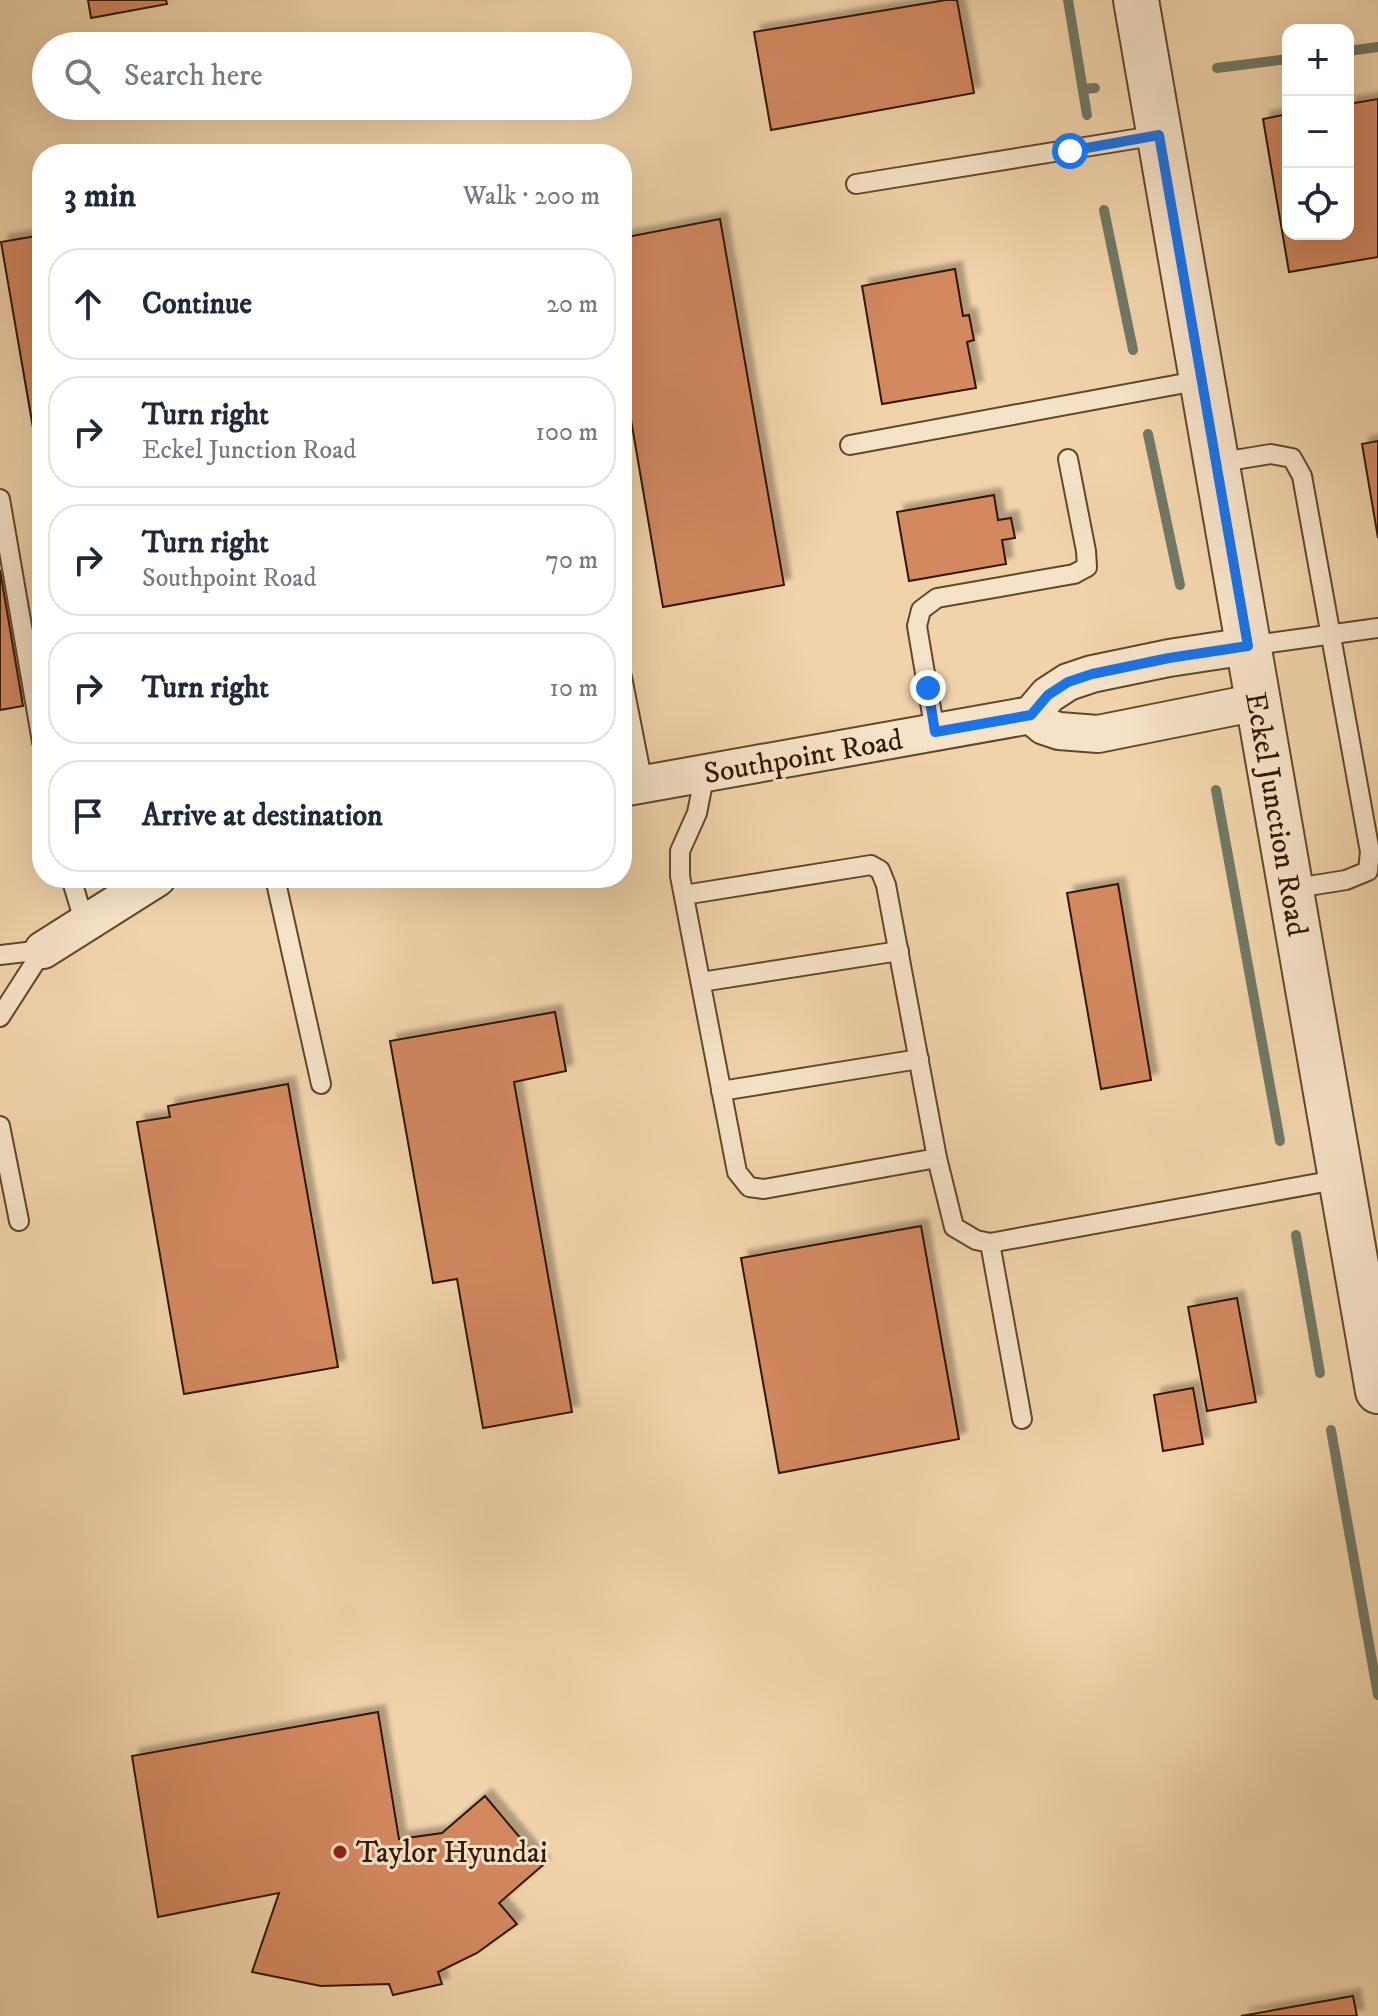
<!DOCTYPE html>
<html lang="en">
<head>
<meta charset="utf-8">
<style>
  body { margin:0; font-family:"IM FELL DW Pica",serif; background:#f6f6f7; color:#1f2937 }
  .controls { position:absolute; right:24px; top:24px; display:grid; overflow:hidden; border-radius:16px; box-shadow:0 8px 32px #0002 }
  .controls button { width:72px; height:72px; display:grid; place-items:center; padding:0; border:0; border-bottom:2px solid #e0e1e3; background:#fff; color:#1f2937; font:40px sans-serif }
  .stop { position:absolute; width:24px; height:24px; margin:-18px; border:6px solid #1a73e8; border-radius:50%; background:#fff }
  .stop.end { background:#1a73e8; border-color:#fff; box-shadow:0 2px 8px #0008 }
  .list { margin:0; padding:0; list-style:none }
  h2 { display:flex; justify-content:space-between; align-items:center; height:104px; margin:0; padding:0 32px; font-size:34px }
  h2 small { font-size:26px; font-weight:400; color:#747a83 }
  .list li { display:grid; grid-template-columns:52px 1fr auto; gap:24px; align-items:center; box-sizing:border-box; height:112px; margin:0 16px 16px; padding:0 16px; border:2px solid #e0e1e3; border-radius:32px }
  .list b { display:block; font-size:30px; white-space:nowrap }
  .list p { margin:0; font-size:26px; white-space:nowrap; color:#747a83 }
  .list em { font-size:26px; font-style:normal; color:#747a83 }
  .icon { flex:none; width:44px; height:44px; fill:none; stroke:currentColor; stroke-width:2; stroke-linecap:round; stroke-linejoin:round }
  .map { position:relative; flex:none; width:1378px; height:2016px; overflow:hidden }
  .search { position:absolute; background:#fff; box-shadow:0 8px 32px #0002; left:32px; top:32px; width:600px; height:88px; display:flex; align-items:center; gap:20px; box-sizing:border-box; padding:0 28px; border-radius:44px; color:#747a83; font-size:30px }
  .panel { position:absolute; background:#fff; box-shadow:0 8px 32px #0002; left:32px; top:144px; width:600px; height:744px; border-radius:32px }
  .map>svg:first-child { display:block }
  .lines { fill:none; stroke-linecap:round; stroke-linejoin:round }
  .stream { stroke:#717865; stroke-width:10 }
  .building { fill:#d38861; stroke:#311900; stroke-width:2; filter:url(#shadow) }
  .service-casing { stroke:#61482b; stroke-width:22 }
  .minor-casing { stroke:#61482b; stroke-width:40 }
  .tertiary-casing { stroke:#61482b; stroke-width:48 }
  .service { stroke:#f6e2c8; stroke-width:18 }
  .minor { stroke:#f6e2c8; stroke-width:36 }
  .tertiary { stroke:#f6e2c8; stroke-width:44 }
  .route { stroke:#1a73e8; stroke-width:10 }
  .poi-dot { fill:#8f2418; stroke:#f6e2c8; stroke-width:3 }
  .labels { text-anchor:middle; stroke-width:6; stroke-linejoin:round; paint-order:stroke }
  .street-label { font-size:30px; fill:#311900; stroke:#f6e2c8 }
  .poi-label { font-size:30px; fill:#311900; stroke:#f6e2c8; text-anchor:start }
</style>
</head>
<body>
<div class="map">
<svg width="1378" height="2016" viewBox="0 0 1378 2016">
  <defs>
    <filter id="shadow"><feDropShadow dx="7" dy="-7" stdDeviation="2" flood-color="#0004"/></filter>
  </defs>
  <rect width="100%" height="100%" fill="#f1d3ab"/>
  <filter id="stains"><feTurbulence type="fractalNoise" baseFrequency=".0025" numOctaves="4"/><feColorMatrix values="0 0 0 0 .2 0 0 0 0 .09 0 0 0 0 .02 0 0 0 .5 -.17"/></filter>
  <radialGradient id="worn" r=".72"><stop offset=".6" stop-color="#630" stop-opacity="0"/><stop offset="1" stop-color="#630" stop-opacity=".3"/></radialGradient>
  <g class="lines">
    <g class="stream">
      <path d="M 1068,0 L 1087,115"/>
      <path d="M 1348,51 L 1378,47"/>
      <path d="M 1217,68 L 1288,59"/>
      <path d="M 1083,89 L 1095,88"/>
      <path d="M 1104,210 L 1133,350"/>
      <path d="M 1148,434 L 1180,585"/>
      <path d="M 1216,790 L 1280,1141"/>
      <path d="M 1296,1235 L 1320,1373"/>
      <path d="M 1331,1430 L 1378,1695"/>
    </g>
  </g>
  <g class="building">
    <path d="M 88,0 L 166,0 L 167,4 L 91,18 Z"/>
    <path d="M 946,0 L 957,0 L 974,93 L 771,130 L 754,32 Z"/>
    <path d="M 1378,99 L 1378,257 L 1289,272 L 1263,119 L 1288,114 L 1288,234 L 1348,234 L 1348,104 Z"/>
    <path d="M 720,219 L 784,585 L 663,607 L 629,408 L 622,409 L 622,238 Z"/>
    <path d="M 42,235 L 42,480 L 1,242 Z"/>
    <path d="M 955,269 L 963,316 L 969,315 L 974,340 L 967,342 L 976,388 L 882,404 L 862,286 Z"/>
    <path d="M 1378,441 L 1378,538 L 1362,444 Z"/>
    <path d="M 994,495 L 998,520 L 1011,518 L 1015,538 L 1002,540 L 1006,564 L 909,581 L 897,512 Z"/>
    <path d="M 0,570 L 23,706 L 0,710 Z"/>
    <path d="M 1118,884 L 1151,1080 L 1101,1089 L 1067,893 Z"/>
    <path d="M 555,1012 L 566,1071 L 514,1082 L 572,1412 L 483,1428 L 457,1279 L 433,1283 L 390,1041 Z"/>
    <path d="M 288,1084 L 338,1367 L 184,1394 L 137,1122 L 170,1117 L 168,1106 Z"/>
    <path d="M 921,1226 L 959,1439 L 779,1473 L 741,1258 Z"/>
    <path d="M 1237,1298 L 1256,1402 L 1207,1411 L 1188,1307 Z"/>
    <path d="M 1193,1388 L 1203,1444 L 1163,1451 L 1154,1395 Z"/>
    <path d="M 378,1712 L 399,1839 L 442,1833 L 485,1796 L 543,1865 L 499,1903 L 517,1924 L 477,1953 L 438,1972 L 442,1984 L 393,1995 L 389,1984 L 321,1986 L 252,1972 L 279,1893 L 158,1917 L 132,1756 Z"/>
    <path d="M 1353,1996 L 1357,2016 L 1241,2016 Z"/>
  </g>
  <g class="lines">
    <defs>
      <g id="service">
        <path d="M 856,184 L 1159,135"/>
        <path d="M 850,445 L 1202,380"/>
        <path d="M 1216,463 L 1271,454 L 1292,458 L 1302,476 L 1370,852 L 1368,871 L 1346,880 L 1290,889"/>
        <path d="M 0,499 L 42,742"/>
        <path d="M 1248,646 L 1378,628"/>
        <path d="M 622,677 L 643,784"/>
        <path d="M 935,732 L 917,626 L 921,610 L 937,598 L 1074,574 L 1087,567 L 1086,551 L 1068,459"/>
        <path d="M 705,773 L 697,813 L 680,851 L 680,876 L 737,1172 L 749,1187 L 764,1189 L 937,1158 L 954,1227 L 976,1240 L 990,1243 L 1341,1179"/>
        <path d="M 71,878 L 85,924"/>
        <path d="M 275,878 L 321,1084"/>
        <path d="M 684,895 L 871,865 L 880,870 L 886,885 L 937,1158"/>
        <path d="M 0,955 L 43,950"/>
        <path d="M 701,982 L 899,951"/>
        <path d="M 0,1017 L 43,950"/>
        <path d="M 721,1091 L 919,1059"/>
        <path d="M 0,1126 L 19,1221"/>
        <path d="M 990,1243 L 1022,1419"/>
      </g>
      <g id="minor">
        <path d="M 1031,715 L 1044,726 L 1059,731 L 1098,734 L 1258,702"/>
        <path d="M 622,788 L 1031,715 L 1048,695 L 1068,682 L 1092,674 L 1169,658 L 1248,646"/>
        <path d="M 43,950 L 157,878"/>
      </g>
      <path id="tertiary" d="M 1136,0 L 1378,1391"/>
    </defs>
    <use href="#service" class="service-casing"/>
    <use href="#minor" class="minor-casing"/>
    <use href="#tertiary" class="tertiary-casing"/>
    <use href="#service" class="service"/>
    <use href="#minor" class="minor"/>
    <use href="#tertiary" class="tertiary"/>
  </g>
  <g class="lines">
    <path class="route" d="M 928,688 L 935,732 L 1031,715 L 1048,695 L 1068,682 L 1092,674 L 1169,658 L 1248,646 L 1159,135 L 1070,151"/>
  </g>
  <circle class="poi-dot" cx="340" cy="1852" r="8"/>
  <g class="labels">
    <g class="street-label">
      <text transform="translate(803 756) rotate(-10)" y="10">Southpoint Road</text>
      <text transform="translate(1277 814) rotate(80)" y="10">Eckel Junction Road</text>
    </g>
    <g class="poi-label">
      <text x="356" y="1862">Taylor Hyundai</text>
    </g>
  </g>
  <rect width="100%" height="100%" filter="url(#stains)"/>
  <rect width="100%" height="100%" fill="url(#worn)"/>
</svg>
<div class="controls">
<button>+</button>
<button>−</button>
<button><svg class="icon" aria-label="locate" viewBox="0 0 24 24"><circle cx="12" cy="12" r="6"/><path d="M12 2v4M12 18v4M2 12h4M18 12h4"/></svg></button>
</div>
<div class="stop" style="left:1070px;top:151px"></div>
<div class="stop end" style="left:928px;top:688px"></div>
<div class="search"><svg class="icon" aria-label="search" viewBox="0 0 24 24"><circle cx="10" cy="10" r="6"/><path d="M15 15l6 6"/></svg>Search here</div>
<section class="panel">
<h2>3 min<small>Walk · 200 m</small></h2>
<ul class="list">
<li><svg class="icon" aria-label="ahead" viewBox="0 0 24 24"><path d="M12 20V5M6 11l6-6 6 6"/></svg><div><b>Continue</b></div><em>20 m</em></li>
<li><svg class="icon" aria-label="right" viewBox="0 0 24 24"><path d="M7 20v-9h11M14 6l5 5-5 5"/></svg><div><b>Turn right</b><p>Eckel Junction Road</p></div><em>100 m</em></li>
<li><svg class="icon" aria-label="right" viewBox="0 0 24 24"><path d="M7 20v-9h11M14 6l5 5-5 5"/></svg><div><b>Turn right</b><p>Southpoint Road</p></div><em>70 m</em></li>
<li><svg class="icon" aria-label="right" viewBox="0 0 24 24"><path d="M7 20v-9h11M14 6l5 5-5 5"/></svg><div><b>Turn right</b></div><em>10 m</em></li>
<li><svg class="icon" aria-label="arrive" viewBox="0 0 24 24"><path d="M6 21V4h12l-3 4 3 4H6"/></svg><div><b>Arrive at destination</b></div></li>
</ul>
</section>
</div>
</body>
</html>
